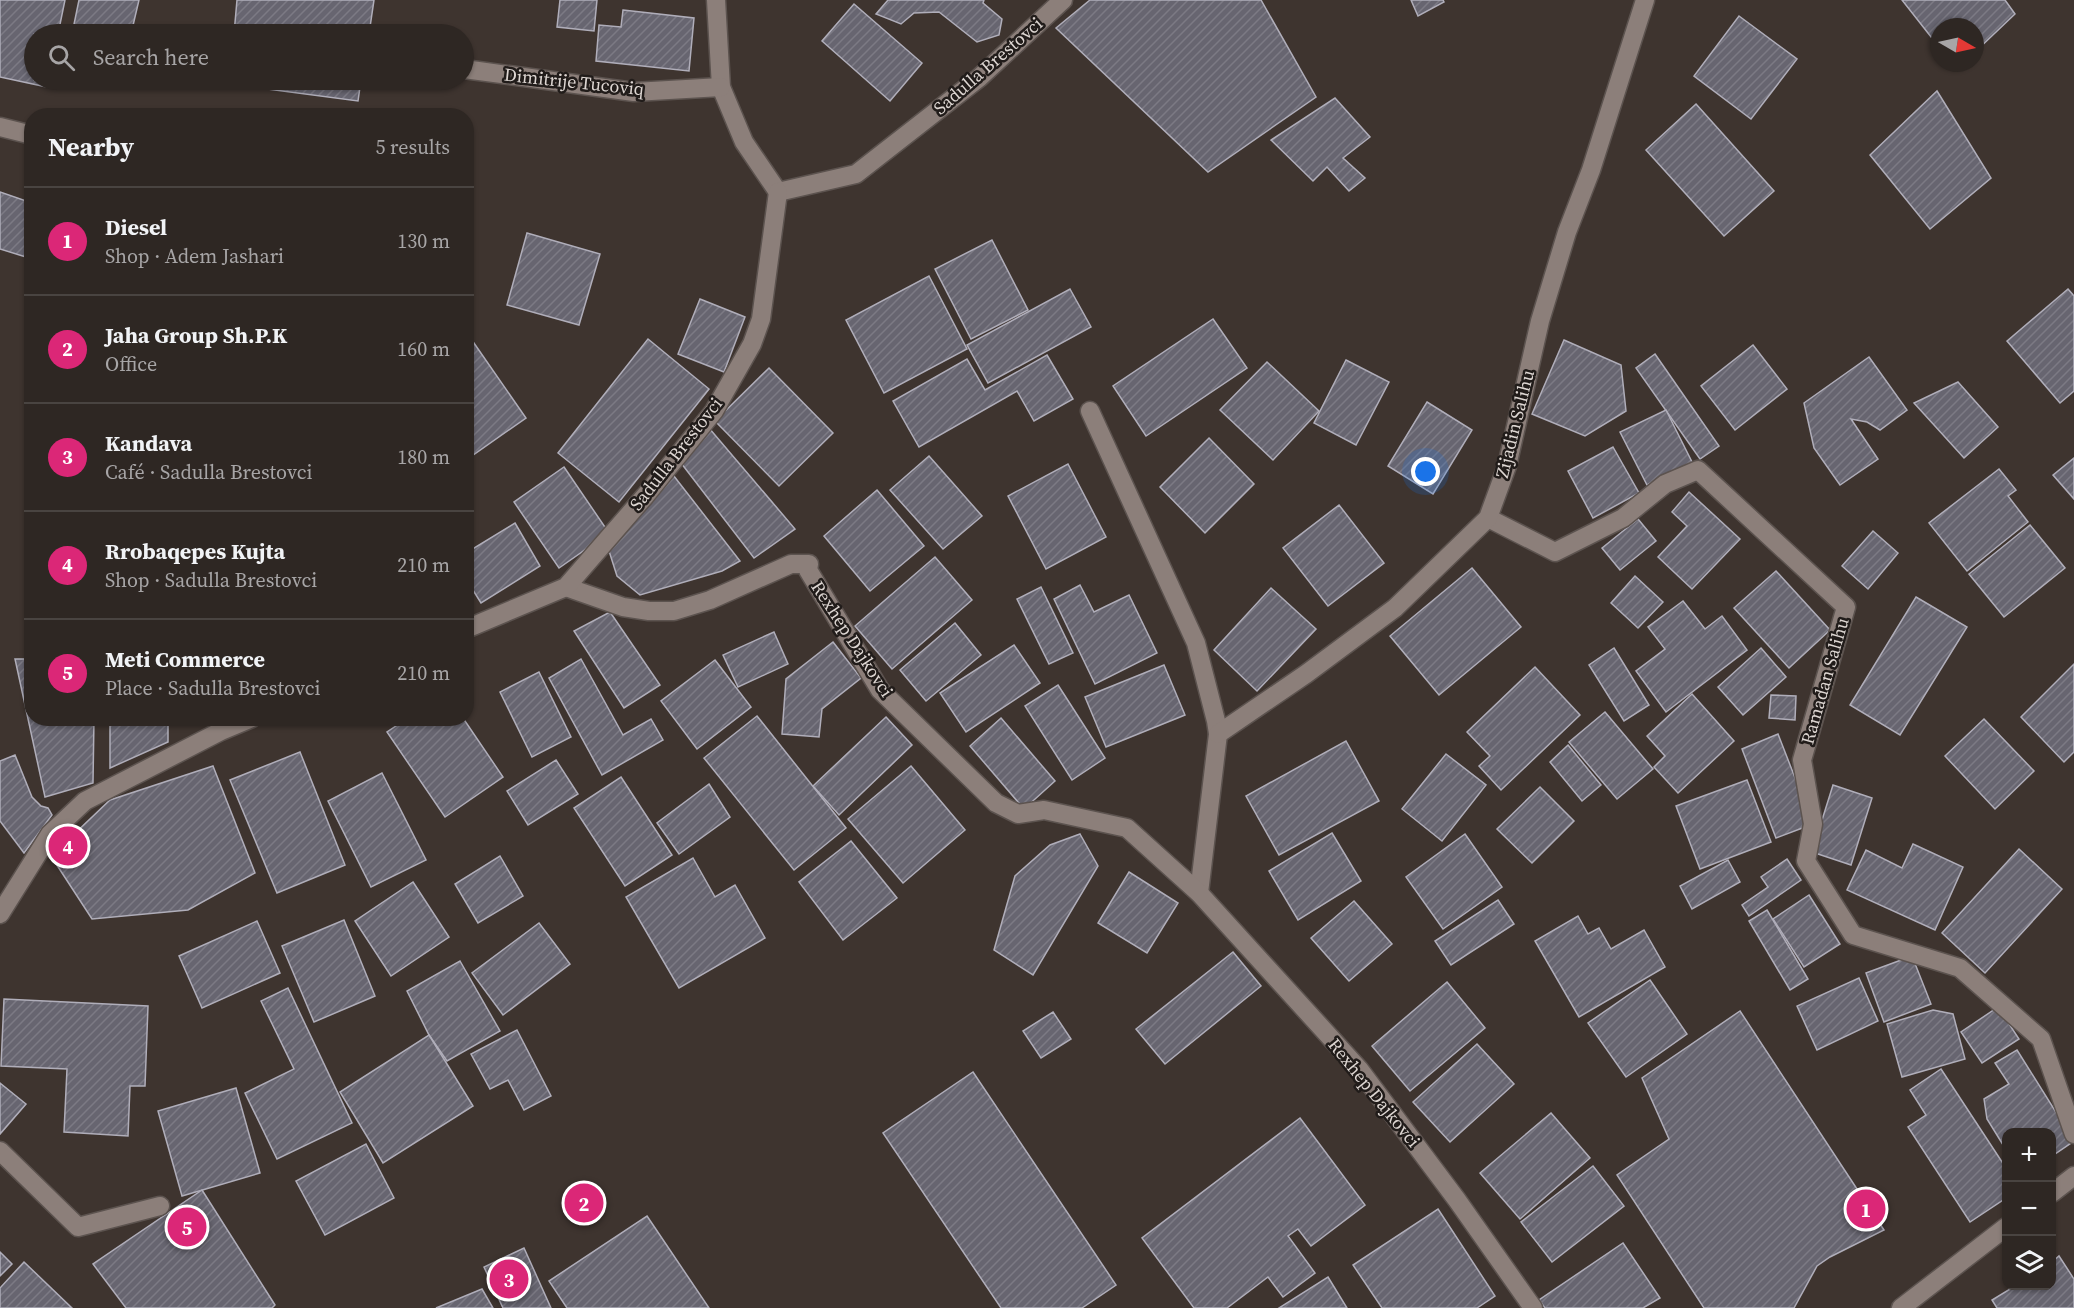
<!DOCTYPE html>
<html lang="en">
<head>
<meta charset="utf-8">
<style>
  body { margin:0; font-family:"Source Serif 4",serif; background:#3a3330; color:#f1f3f6 }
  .controls { position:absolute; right:18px; bottom:18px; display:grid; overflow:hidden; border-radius:12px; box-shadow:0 2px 4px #0004 }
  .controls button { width:54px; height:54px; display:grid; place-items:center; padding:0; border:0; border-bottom:2px solid #494441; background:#2e2723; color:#f1f3f6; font:30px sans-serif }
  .compass { position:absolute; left:1930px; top:18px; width:54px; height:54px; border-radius:50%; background:#2e2723; box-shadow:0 2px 4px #0004; rotate:99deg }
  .you { position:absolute; left:1426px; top:472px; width:21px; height:21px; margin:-15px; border:4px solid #fff; border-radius:50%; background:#1a73e8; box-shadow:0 0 0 9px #1a73e833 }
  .badge { display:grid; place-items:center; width:39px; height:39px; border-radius:50%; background:#db2777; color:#fff; font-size:20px; font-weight:700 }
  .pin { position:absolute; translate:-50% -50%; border:3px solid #fff; box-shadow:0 2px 6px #0006 }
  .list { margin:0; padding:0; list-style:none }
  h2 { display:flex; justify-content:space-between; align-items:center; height:78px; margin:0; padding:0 24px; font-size:26px }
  h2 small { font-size:20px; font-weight:400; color:#a7a5a6 }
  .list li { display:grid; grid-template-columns:39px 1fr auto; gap:18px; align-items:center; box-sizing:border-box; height:108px; padding:0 24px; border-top:2px solid #494441 }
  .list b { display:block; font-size:22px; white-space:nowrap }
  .list p { margin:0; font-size:20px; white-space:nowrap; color:#a7a5a6 }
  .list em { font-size:20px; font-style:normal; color:#a7a5a6 }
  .icon { flex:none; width:33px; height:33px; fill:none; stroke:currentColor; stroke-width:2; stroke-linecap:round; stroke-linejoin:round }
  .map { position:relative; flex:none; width:2074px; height:1308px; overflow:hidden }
  .search { position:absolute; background:#2e2723; box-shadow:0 2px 4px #0004; left:24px; top:24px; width:450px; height:66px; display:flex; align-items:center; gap:15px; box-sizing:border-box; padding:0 21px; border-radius:33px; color:#a7a5a6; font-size:22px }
  .panel { position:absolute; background:#2e2723; box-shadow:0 2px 4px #0004; left:24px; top:108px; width:450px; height:618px; border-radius:24px }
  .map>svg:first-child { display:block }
  .building { fill:url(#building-hatch); stroke:#b0aeba; stroke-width:1.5 }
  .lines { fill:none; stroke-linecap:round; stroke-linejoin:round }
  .street-casing { stroke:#5c534f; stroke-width:21 }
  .secondary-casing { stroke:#5c534f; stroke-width:21 }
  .street { stroke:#8c7f7a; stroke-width:18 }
  .secondary { stroke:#8c7f7a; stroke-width:18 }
  .labels { text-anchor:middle; stroke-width:5; stroke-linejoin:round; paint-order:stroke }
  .street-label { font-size:18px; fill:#ddd6d2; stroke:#211c1a }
</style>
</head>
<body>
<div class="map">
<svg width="2074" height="1308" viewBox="0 0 2074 1308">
  <defs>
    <pattern id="building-hatch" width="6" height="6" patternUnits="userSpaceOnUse" patternTransform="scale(1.5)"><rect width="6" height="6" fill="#676570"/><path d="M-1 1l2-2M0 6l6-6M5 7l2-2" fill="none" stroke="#7c7a84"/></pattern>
  </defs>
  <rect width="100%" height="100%" fill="#3e342f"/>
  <g class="building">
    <path d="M 0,0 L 65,0 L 58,34 L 34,34 L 34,80 L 48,80 L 47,87 L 0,77 Z"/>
    <path d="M 79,0 L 139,0 L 131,34 L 72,34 Z"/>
    <path d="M 237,0 L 374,0 L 369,34 L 234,34 Z"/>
    <path d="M 560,0 L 597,0 L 594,31 L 557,27 Z"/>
    <path d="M 888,0 L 984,0 L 983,3 L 1002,19 L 999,35 L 977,42 L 939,12 L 914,13 L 901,24 L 876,14 Z"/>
    <path d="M 1090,0 L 1261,0 L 1316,97 L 1208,172 L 1056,28 Z"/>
    <path d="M 1411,0 L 1443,0 L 1444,2 L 1418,16 Z"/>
    <path d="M 1902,0 L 2005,0 L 2015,14 L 1975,52 L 1975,27 L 1939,27 L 1939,47 Z"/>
    <path d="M 854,4 L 922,63 L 890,101 L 822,41 Z"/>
    <path d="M 623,10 L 694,18 L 689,71 L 596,61 L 599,25 L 621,27 Z"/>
    <path d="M 1739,16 L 1797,59 L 1751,119 L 1694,76 Z"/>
    <path d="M 230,80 L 361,80 L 358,101 L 229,84 Z"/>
    <path d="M 1937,91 L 1991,178 L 1930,229 L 1870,155 Z"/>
    <path d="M 1335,98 L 1370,137 L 1343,158 L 1365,178 L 1349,191 L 1327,167 L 1313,181 L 1271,140 Z"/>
    <path d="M 1696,104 L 1774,191 L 1724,236 L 1646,150 Z"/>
    <path d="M 0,192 L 32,203 L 32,240 L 26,257 L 0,249 Z"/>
    <path d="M 527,233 L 600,254 L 579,325 L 507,305 Z"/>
    <path d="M 992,240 L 1028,310 L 971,339 L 935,269 Z"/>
    <path d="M 929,276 L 967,349 L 884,393 L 846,320 Z"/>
    <path d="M 1070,289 L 1091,327 L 988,383 L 967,345 Z"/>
    <path d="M 2068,289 L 2074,296 L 2074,391 L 2060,403 L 2007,341 Z"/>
    <path d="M 700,299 L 745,317 L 724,372 L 678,354 Z"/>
    <path d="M 1213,319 L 1247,368 L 1146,436 L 1113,386 Z"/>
    <path d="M 467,333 L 526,418 L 466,460 L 466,333 Z"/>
    <path d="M 648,339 L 709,389 L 619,502 L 558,453 Z"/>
    <path d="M 1564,340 L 1621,365 L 1626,411 L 1585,436 L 1532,414 Z"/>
    <path d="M 1753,345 L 1787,389 L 1735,430 L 1701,386 Z"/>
    <path d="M 1655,354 L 1719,446 L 1700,459 L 1636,368 Z"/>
    <path d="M 1047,355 L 1073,399 L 1034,421 L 1017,391 L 919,447 L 893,401 L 967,359 L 985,390 Z"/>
    <path d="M 1869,357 L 1907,410 L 1880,430 L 1867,422 L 1851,419 L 1878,459 L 1840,485 L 1814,448 L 1804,403 Z"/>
    <path d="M 1346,360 L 1389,382 L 1356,445 L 1314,423 Z"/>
    <path d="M 1267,362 L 1319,411 L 1273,460 L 1220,410 Z"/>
    <path d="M 769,368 L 833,433 L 779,486 L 715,421 Z"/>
    <path d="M 1958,382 L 1998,427 L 1964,458 L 1914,403 Z"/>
    <path d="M 1427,402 L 1472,430 L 1433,494 L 1388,466 Z"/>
    <path d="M 1666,410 L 1692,462 L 1647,485 L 1620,432 Z"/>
    <path d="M 709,428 L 795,529 L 754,558 L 678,459 Z"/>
    <path d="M 1209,438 L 1254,484 L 1205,533 L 1160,487 Z"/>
    <path d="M 1613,447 L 1639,493 L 1593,518 L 1568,471 Z"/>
    <path d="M 929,456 L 982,516 L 943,549 L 890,490 Z"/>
    <path d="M 2074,458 L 2074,499 L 2053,475 Z"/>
    <path d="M 1068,464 L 1106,537 L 1046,569 L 1008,496 Z"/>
    <path d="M 564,467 L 609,533 L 559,568 L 514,502 Z"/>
    <path d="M 1999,469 L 2016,490 L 2008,496 L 2028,522 L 1967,571 L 1929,523 Z"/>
    <path d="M 670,471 L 740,561 L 722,571 L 640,595 L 617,576 L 609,551 Z"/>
    <path d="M 877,490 L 924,546 L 870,591 L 824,536 Z"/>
    <path d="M 1689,492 L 1740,539 L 1692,589 L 1658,557 L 1687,526 L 1672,512 Z"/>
    <path d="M 1339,505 L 1384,563 L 1328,606 L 1283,548 Z"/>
    <path d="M 1638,519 L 1656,541 L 1620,570 L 1602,548 Z"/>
    <path d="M 515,523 L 540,566 L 481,603 L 466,579 L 466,553 Z"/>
    <path d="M 2030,525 L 2065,568 L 2004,617 L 1969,574 Z"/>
    <path d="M 1873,531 L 1898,553 L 1868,589 L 1842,566 Z"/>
    <path d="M 935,557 L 972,600 L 892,669 L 855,626 Z"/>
    <path d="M 1472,568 L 1521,627 L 1439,695 L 1390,636 Z"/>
    <path d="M 1776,571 L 1830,630 L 1789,668 L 1734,608 Z"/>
    <path d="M 1635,576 L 1663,602 L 1638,628 L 1611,603 Z"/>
    <path d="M 1080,585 L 1094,612 L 1129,595 L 1157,653 L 1095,684 L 1054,599 Z"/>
    <path d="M 1041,587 L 1073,653 L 1049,664 L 1017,599 Z"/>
    <path d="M 1271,588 L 1316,629 L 1257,691 L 1214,650 Z"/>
    <path d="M 1916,597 L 1967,627 L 1900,735 L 1850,705 Z"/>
    <path d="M 1683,601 L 1705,629 L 1722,616 L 1747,650 L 1666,712 L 1636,671 L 1665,649 L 1648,627 Z"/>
    <path d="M 610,612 L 660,685 L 624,708 L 574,631 Z"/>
    <path d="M 955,623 L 981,655 L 926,701 L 900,670 Z"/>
    <path d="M 774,632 L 788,664 L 738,687 L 723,655 Z"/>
    <path d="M 833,642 L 861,678 L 822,709 L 819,737 L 782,734 L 786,679 Z"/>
    <path d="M 1014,645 L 1040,683 L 966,732 L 940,693 Z"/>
    <path d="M 1614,648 L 1649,705 L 1624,721 L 1589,665 Z"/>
    <path d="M 1761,648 L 1786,677 L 1743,715 L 1718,687 Z"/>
    <path d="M 15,659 L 32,659 L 32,718 L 94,718 L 93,783 L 45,797 Z"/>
    <path d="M 581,659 L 623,735 L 651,719 L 663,740 L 602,775 L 549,678 Z"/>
    <path d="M 715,660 L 751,707 L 697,749 L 661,701 Z"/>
    <path d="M 2074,664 L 2074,752 L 2064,762 L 2021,717 Z"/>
    <path d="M 1164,665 L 1185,715 L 1106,747 L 1085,697 Z"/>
    <path d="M 1535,667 L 1580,715 L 1501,790 L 1479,766 L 1490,756 L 1467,732 Z"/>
    <path d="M 539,672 L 571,737 L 532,757 L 500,692 Z"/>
    <path d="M 1058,685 L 1105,758 L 1072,780 L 1025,706 Z"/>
    <path d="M 1692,694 L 1734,741 L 1678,793 L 1654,767 L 1665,756 L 1647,736 Z"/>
    <path d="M 1771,695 L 1796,696 L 1795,720 L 1769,718 Z"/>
    <path d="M 1605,712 L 1653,769 L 1617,799 L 1569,742 Z"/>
    <path d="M 757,716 L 846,828 L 794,870 L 704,758 Z"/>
    <path d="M 886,717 L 912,745 L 839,815 L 813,786 Z"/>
    <path d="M 110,718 L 168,718 L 168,742 L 110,768 Z"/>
    <path d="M 408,718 L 463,718 L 503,777 L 445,817 L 387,732 Z"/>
    <path d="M 1001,718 L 1055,781 L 1024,809 L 970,746 Z"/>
    <path d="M 1984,719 L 2034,771 L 1995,809 L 1945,756 Z"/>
    <path d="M 1778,734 L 1813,824 L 1776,838 L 1742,749 Z"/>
    <path d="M 1346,741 L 1379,801 L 1279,855 L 1246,796 Z"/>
    <path d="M 1568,745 L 1601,785 L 1582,801 L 1550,762 Z"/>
    <path d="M 300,752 L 345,865 L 277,893 L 230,780 Z"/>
    <path d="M 1446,754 L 1486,785 L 1442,841 L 1402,809 Z"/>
    <path d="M 15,755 L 32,797 L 41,806 L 48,808 L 52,815 L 24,853 L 0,821 L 0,761 Z"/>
    <path d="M 556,760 L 578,794 L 528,825 L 507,791 Z"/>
    <path d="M 213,766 L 255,873 L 188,910 L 92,919 L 51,856 L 110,800 Z"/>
    <path d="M 911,766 L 965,830 L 903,883 L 848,819 Z"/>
    <path d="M 382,773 L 426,860 L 371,887 L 328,801 Z"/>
    <path d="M 621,777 L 672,855 L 625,886 L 574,808 Z"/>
    <path d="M 1747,780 L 1771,842 L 1700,869 L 1676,806 Z"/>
    <path d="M 709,784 L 730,817 L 679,854 L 657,823 Z"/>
    <path d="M 1833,785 L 1872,798 L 1851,865 L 1812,852 Z"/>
    <path d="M 1540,787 L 1574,821 L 1532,863 L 1497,829 Z"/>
    <path d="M 1332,833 L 1361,881 L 1298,920 L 1269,871 Z"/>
    <path d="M 1080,834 L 1098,866 L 1033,975 L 994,950 L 1015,876 L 1050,845 Z"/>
    <path d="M 1465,834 L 1502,887 L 1443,929 L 1406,877 Z"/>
    <path d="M 851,841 L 897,898 L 843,940 L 799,882 Z"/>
    <path d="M 1913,844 L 1963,867 L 1935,930 L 1847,890 L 1866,850 L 1902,868 Z"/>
    <path d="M 2019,849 L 2062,889 L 1985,973 L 1942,933 Z"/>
    <path d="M 500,856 L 523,896 L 478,923 L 455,884 Z"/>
    <path d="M 693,858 L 715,897 L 735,885 L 765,938 L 679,988 L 626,897 Z"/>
    <path d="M 1787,859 L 1801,880 L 1749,916 L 1742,905 L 1768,887 L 1761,877 Z"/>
    <path d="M 1728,860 L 1740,882 L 1692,909 L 1680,886 Z"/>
    <path d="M 1129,872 L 1178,903 L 1147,953 L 1098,923 Z"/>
    <path d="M 413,882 L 449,937 L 391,976 L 355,921 Z"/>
    <path d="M 1809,895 L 1840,944 L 1804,967 L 1773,919 Z"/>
    <path d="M 1498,900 L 1514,924 L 1451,965 L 1435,941 Z"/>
    <path d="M 1354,901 L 1392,944 L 1349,981 L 1311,938 Z"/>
    <path d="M 1767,910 L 1808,979 L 1790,990 L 1749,921 Z"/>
    <path d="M 1578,916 L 1588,934 L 1599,928 L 1611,949 L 1644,930 L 1665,967 L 1579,1017 L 1535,941 Z"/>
    <path d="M 344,920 L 375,996 L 314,1022 L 282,946 Z"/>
    <path d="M 257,921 L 280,973 L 202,1008 L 179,956 Z"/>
    <path d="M 539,923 L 570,964 L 503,1015 L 472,973 Z"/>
    <path d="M 1233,952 L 1261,986 L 1165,1064 L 1136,1029 Z"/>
    <path d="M 1912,956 L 1931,1004 L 1884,1022 L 1866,973 Z"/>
    <path d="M 460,961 L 500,1031 L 447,1061 L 429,1035 L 407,991 Z"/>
    <path d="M 1859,978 L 1878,1021 L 1817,1050 L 1797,1006 Z"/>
    <path d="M 1650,980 L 1687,1034 L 1626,1077 L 1588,1023 Z"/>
    <path d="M 1447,982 L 1485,1028 L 1410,1091 L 1372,1046 Z"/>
    <path d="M 288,988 L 352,1123 L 277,1159 L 245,1093 L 294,1069 L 261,1001 Z"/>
    <path d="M 4,999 L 148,1006 L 145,1086 L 130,1086 L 128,1136 L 64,1132 L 67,1069 L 1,1066 Z"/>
    <path d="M 1998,1007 L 2019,1039 L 1982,1063 L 1961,1032 Z"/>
    <path d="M 1933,1010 L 1953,1014 L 1965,1059 L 1902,1077 L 1887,1024 Z"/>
    <path d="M 1740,1011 L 1884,1230 L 1830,1257 L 1817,1266 L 1794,1308 L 1704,1308 L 1617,1175 L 1669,1139 L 1642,1078 Z"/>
    <path d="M 1053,1012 L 1071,1039 L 1041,1058 L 1023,1031 Z"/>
    <path d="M 517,1030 L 551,1096 L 524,1110 L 508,1080 L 490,1089 L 471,1054 Z"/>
    <path d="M 429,1035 L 473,1106 L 383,1163 L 340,1092 Z"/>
    <path d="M 1477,1044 L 1514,1084 L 1450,1142 L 1413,1102 Z"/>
    <path d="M 2017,1050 L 2074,1141 L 2052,1156 L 2052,1132 L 2006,1132 L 2005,1148 L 1987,1119 L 1984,1099 L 2009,1084 L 1995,1063 Z"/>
    <path d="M 1941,1069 L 2006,1168 L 2006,1198 L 1970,1222 L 1908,1127 L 1926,1115 L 1910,1090 Z"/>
    <path d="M 973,1072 L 1116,1285 L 1082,1308 L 1001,1308 L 883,1133 Z"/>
    <path d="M 0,1083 L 26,1104 L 0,1134 Z"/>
    <path d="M 236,1088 L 260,1173 L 182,1196 L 158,1111 Z"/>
    <path d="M 1551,1113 L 1590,1158 L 1520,1219 L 1480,1173 Z"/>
    <path d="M 1300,1118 L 1365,1205 L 1311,1246 L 1298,1229 L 1288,1236 L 1315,1273 L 1283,1297 L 1268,1277 L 1227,1308 L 1194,1308 L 1142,1238 Z"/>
    <path d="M 366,1144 L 394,1198 L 325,1235 L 296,1181 Z"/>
    <path d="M 1593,1166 L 1624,1206 L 1552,1262 L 1521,1222 Z"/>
    <path d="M 202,1190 L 275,1305 L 272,1308 L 126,1308 L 93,1264 Z"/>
    <path d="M 1438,1209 L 1495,1296 L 1477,1308 L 1382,1308 L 1353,1265 Z"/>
    <path d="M 647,1216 L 709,1308 L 567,1308 L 549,1281 Z"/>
    <path d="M 1623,1243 L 1660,1298 L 1643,1308 L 1545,1308 L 1539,1300 Z"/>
    <path d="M 524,1248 L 551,1308 L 503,1308 L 484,1267 Z"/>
    <path d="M 0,1252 L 12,1264 L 0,1276 Z"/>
    <path d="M 2059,1256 L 2074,1279 L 2074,1308 L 1997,1308 L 1992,1300 L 2015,1286 L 2052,1286 L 2052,1262 Z"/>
    <path d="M 24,1262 L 72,1308 L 0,1308 L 0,1288 Z"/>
    <path d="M 1328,1277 L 1347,1308 L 1279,1308 Z"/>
    <path d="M 482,1289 L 493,1308 L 436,1308 Z"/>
  </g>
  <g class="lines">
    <defs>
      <g id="street">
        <path d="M 716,0 L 721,87 L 744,142 L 778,192"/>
        <path d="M 464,69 L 634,92 L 721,87"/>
        <path d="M 0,127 L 32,135"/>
        <path d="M 778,192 L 856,174 L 979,78 L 1063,0"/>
        <path d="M 1090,411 L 1196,643 L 1216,721 L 1218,734 L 1199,893"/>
        <path d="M 1488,518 L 1555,552 L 1623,518 L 1665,484 L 1698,470 L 1846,607 L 1802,760 L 1813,824 L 1806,861 L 1853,935 L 1960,968 L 2041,1039 L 2074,1134"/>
        <path d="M 566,587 L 623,607 L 649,611 L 674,611 L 710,600 L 791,564 L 809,564 L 808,570 L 880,690 L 996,803 L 1018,814 L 1044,810 L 1127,828 L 1199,893 L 1359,1069 L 1457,1200 L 1533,1308"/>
        <path d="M 466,629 L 566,587 L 645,496 L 714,411 L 752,344 L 761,319 L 778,192"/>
        <path d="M 1218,734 L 1306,674 L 1395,608 L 1488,518 L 1507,466 L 1540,321 L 1567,232 L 1591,170 L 1645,0"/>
        <path d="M 0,914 L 50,834 L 85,801 L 221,731 L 252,718"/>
        <path d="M 0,1151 L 78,1227 L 160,1206"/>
      </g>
      <g id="secondary">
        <path d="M 2052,1193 L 2074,1176"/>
        <path d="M 1901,1308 L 2006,1227"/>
      </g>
    </defs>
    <use href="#street" class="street-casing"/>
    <use href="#secondary" class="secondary-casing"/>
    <use href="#street" class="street"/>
    <use href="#secondary" class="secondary"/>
  </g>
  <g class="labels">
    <g class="street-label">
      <text transform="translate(988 66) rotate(-41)" y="6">Sadulla Brestovci</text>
      <text transform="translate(574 82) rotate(6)" y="6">Dimitrije Tucoviq</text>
      <text transform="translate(1515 424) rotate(-76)" y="6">Zijadin Salihu</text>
      <text transform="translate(676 454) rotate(-52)" y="6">Sadulla Brestovci</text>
      <text transform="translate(852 639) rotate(57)" y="6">Rexhep Dajkovci</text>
      <text transform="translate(1825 681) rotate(-74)" y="6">Ramadan Salihu</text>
      <text transform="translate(1374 1093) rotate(51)" y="6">Rexhep Dajkovci</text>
    </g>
  </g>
</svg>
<div class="controls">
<button>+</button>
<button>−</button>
<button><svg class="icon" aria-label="layers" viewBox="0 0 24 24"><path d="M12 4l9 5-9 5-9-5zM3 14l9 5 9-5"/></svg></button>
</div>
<svg class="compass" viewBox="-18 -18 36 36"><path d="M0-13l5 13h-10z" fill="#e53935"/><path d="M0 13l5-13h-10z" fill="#a7a5a6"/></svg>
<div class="you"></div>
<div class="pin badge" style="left:1866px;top:1209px">1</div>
<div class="pin badge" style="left:584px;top:1203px">2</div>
<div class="pin badge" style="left:509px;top:1279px">3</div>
<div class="pin badge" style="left:68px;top:846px">4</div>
<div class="pin badge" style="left:187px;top:1227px">5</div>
<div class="search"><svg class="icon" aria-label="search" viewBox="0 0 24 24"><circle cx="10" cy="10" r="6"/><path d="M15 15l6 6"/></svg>Search here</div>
<section class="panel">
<h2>Nearby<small>5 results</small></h2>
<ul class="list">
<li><span class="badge">1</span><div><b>Diesel</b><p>Shop · Adem Jashari</p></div><em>130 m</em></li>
<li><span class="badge">2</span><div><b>Jaha Group Sh.P.K</b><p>Office</p></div><em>160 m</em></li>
<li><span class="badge">3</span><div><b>Kandava</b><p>Café · Sadulla Brestovci</p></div><em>180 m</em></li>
<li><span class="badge">4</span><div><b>Rrobaqepes Kujta</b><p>Shop · Sadulla Brestovci</p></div><em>210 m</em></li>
<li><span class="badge">5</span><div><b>Meti Commerce</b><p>Place · Sadulla Brestovci</p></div><em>210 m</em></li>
</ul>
</section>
</div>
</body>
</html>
